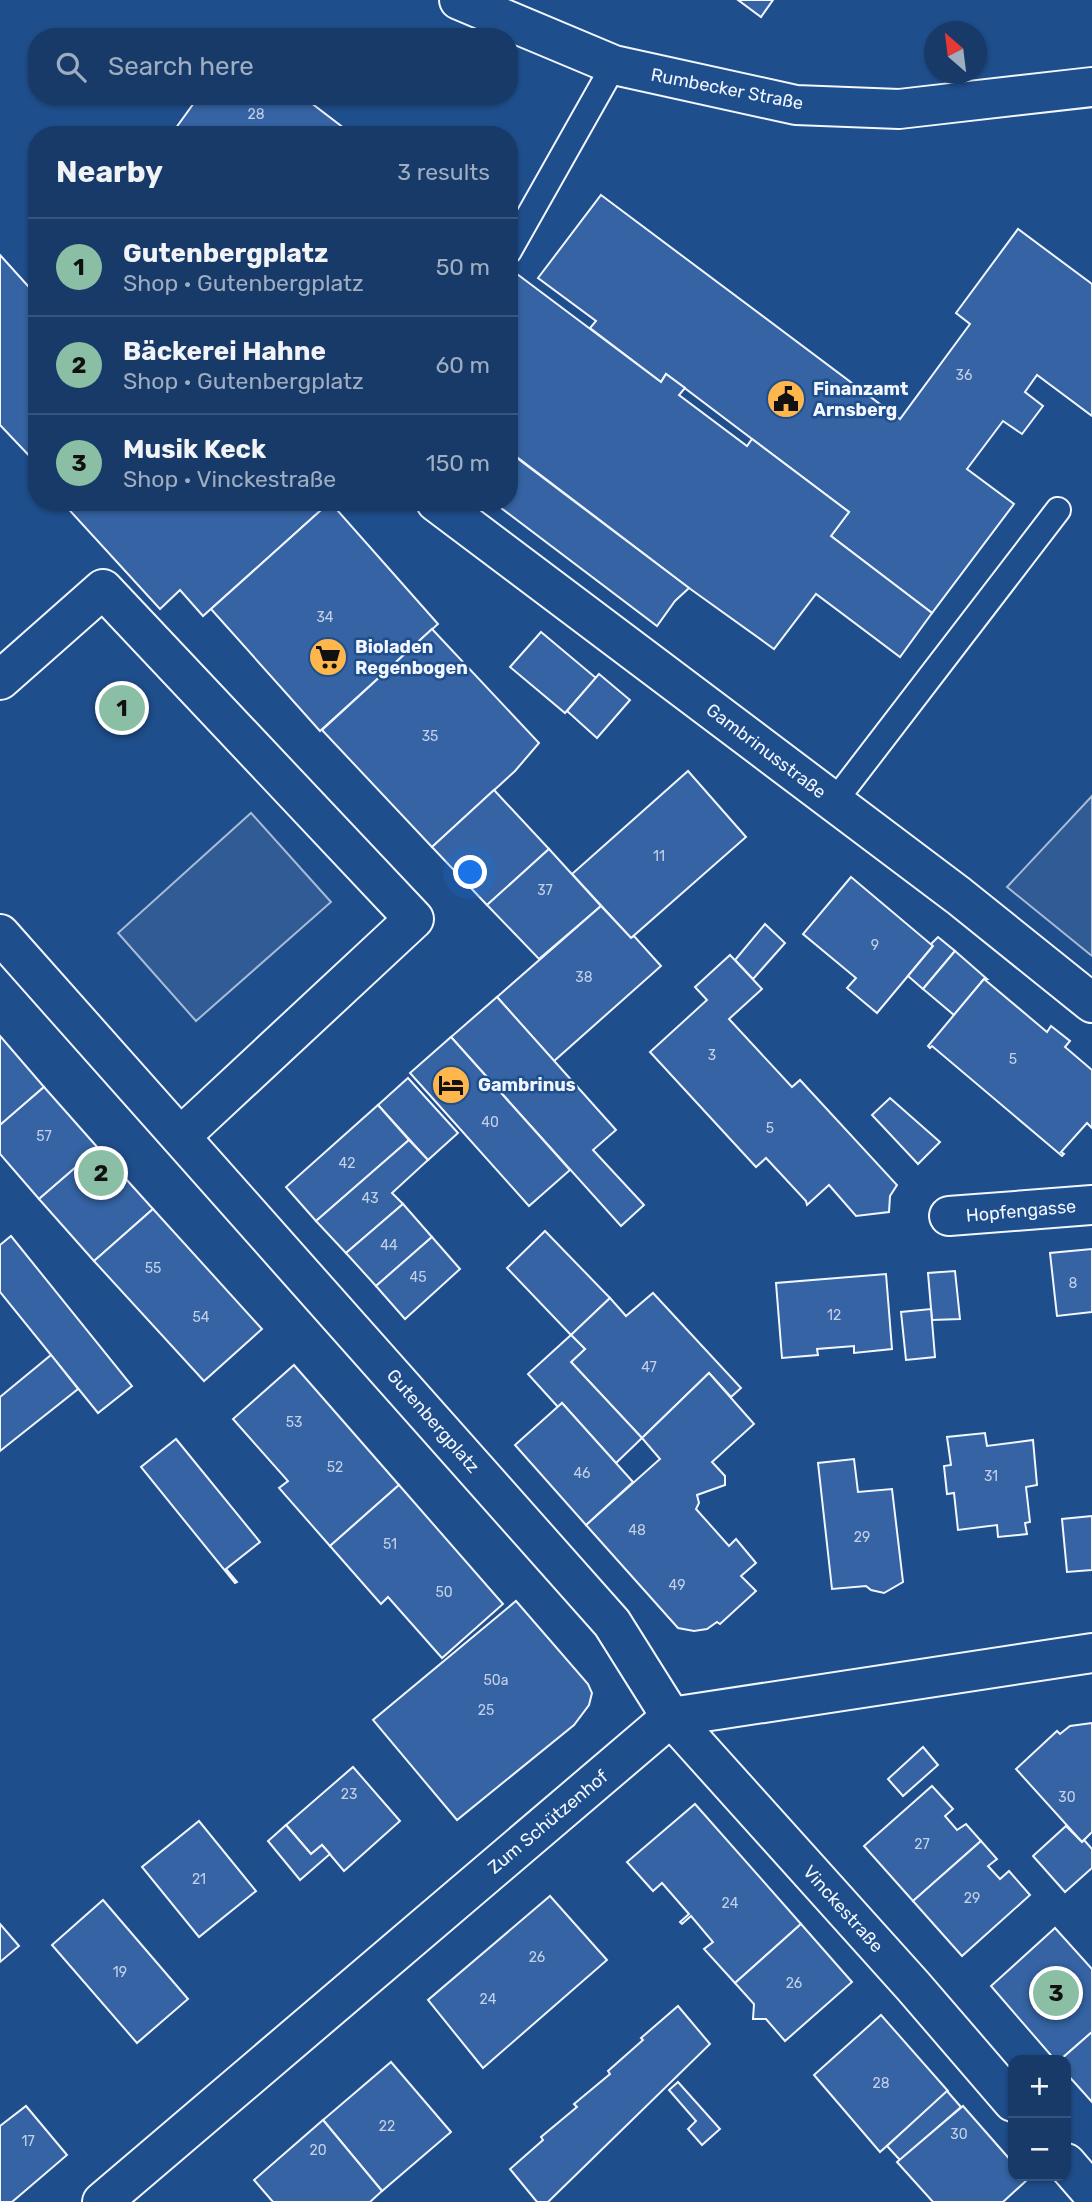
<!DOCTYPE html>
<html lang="en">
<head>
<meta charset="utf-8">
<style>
  body { margin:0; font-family:Rubik,sans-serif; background:#244571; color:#f1f3f6 }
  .controls { position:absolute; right:21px; bottom:21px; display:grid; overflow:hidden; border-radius:14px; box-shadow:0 2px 5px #0004 }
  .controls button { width:63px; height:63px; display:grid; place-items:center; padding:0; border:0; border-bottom:2px solid #36547d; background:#173a69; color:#f1f3f6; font:35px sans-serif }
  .compass { position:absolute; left:924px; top:21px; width:63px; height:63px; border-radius:50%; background:#173a69; box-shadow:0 2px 5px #0004; rotate:332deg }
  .you { position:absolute; left:471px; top:873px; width:24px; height:24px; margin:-18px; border:5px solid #fff; border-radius:50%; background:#1a73e8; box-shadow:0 0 0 10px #1a73e833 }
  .badge { display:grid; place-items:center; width:46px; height:46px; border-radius:50%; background:#8abfa5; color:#111; font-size:23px; font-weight:700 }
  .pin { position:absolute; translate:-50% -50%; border:4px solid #fff; box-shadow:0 2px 7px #0006 }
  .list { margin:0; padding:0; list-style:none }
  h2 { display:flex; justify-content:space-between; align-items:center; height:91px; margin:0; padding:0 28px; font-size:30px }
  h2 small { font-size:23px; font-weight:400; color:#9eadc0 }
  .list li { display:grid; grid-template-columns:46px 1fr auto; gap:21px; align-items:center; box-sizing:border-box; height:98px; padding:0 28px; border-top:2px solid #36547d }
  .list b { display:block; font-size:26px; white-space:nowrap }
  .list p { margin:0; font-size:23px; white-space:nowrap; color:#9eadc0 }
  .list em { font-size:23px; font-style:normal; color:#9eadc0 }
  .icon { flex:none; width:38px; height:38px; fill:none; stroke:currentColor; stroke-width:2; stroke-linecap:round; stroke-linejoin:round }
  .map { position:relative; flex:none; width:1092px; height:2202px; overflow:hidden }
  .search { position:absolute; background:#173a69; box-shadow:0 2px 5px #0004; left:28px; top:28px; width:490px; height:77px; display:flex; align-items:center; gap:18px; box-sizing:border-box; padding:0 24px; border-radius:28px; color:#9eadc0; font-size:26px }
  .panel { position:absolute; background:#173a69; box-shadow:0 2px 5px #0004; left:28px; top:126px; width:490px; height:385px; border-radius:28px }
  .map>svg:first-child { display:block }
  .green { fill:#305b95; stroke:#a8bbd7; stroke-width:2 }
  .building { fill:#3563a3; stroke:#f2f6ff; stroke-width:2 }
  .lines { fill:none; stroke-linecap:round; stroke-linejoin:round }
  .lane-casing { stroke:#f2f6ff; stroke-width:28 }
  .street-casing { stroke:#f2f6ff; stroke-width:42 }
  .secondary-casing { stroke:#f2f6ff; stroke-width:42 }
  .lane { stroke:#1f4e8c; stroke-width:24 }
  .street { stroke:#1f4e8c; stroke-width:38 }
  .secondary { stroke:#1f4e8c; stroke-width:38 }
  .labels { text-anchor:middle; stroke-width:5; stroke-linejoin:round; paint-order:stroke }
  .number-label { font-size:14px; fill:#c3d1e8 }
  .street-label { font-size:18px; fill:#f2f6ff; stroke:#1f4e8c }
  .poi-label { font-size:18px; font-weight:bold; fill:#f2f6ff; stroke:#1f4e8c; text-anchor:start }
</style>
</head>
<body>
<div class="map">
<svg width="1092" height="2202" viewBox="0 0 1092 2202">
  <rect width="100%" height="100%" fill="#1f4e8c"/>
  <g class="green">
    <path d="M 1092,796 L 1092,956 L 1007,887 Z"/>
    <path d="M 251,813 L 331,902 L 196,1021 L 118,933 Z"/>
  </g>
  <g class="building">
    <path d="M 738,0 L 773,0 L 761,17 Z"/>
    <path d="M 199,96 L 302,96 L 353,135 L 177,135 L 173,132 Z"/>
    <path d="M 601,195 L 900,419 L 970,324 L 956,313 L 1018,229 L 1092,284 L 1092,416 L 1037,375 L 1025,392 L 1043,406 L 1022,434 L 1003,421 L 967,469 L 1014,504 L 932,613 L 831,536 L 849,512 L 666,374 L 661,382 L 590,328 L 596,321 L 538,278 Z"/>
    <path d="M 0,255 L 37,296 L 37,464 L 0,425 Z"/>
    <path d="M 509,268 L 661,382 L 666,374 L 685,388 L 679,395 L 747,446 L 752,439 L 849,512 L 831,536 L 932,613 L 900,657 L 816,594 L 774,649 L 689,588 L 509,451 Z"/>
    <path d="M 509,452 L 689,588 L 675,601 L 657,626 L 493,502 L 509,502 Z"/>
    <path d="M 62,502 L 330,502 L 203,616 L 180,590 L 160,609 Z"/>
    <path d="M 330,502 L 438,624 L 320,731 L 211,609 Z"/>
    <path d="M 432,629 L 539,743 L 515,771 L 432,847 L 322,730 Z"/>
    <path d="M 541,632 L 596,678 L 565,713 L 510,667 Z"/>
    <path d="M 599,674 L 630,700 L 597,738 L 567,711 Z"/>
    <path d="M 688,771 L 746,837 L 631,938 L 572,874 Z"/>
    <path d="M 494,790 L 549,849 L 487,905 L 432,847 Z"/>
    <path d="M 549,849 L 601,906 L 539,959 L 487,905 Z"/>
    <path d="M 851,877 L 933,946 L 877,1013 L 847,988 L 856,978 L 803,934 Z"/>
    <path d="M 601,906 L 631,938 L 634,936 L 661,966 L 554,1061 L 497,997 Z"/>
    <path d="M 765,924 L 785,943 L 753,979 L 735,960 Z"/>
    <path d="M 938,937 L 955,951 L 923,989 L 908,976 L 933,946 L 931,944 Z"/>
    <path d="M 955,951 L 987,979 L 984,979 L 954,1015 L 923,989 Z"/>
    <path d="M 730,955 L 762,989 L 729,1019 L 792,1087 L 800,1080 L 897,1185 L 890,1196 L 889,1212 L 856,1216 L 829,1185 L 807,1205 L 806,1201 L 766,1158 L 756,1167 L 650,1052 L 707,1000 L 695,987 Z"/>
    <path d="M 984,979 L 1047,1032 L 1051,1026 L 1070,1041 L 1065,1047 L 1092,1070 L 1092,1128 L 1087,1123 L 1061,1152 L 1064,1154 L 1062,1156 L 932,1046 L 930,1048 L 928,1046 Z"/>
    <path d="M 497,997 L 616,1130 L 593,1150 L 644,1205 L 621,1226 L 451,1037 Z"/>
    <path d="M 0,1036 L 44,1087 L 0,1125 Z"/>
    <path d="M 451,1037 L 570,1170 L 529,1206 L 410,1073 Z"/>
    <path d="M 408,1078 L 458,1133 L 428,1160 L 378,1105 Z"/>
    <path d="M 44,1087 L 98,1148 L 39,1199 L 0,1154 L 0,1125 Z"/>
    <path d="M 890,1098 L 940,1142 L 918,1164 L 872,1115 Z"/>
    <path d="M 378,1105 L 409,1140 L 316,1221 L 286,1187 Z"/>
    <path d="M 409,1140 L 428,1160 L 392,1193 L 403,1204 L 346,1253 L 316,1221 Z"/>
    <path d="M 98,1148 L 153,1209 L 94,1261 L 39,1199 Z"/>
    <path d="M 403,1204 L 432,1237 L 376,1286 L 346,1253 Z"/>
    <path d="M 153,1209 L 262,1329 L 204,1381 L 94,1261 Z"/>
    <path d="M 545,1231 L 610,1298 L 571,1335 L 507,1268 Z"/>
    <path d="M 11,1236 L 132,1386 L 98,1413 L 0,1292 L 0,1245 Z"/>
    <path d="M 432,1237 L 460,1269 L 405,1319 L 376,1286 Z"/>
    <path d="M 1092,1249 L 1092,1312 L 1057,1316 L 1050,1253 Z"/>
    <path d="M 955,1271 L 960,1319 L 932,1320 L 928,1273 Z"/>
    <path d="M 886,1274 L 892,1349 L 854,1353 L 854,1346 L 817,1349 L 818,1355 L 782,1358 L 776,1283 Z"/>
    <path d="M 653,1293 L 741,1388 L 731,1397 L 709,1373 L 642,1438 L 571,1362 L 585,1349 L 571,1335 L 610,1298 L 626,1316 Z"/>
    <path d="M 931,1309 L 935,1357 L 906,1360 L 901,1312 Z"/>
    <path d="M 571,1335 L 585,1349 L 571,1362 L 642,1438 L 616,1463 L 562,1403 L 558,1407 L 528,1374 Z"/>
    <path d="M 51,1355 L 78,1389 L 0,1451 L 0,1397 Z"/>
    <path d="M 294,1365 L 399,1485 L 330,1546 L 279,1488 L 288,1481 L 233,1419 Z"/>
    <path d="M 709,1373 L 754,1424 L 712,1462 L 725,1476 L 725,1485 L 697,1495 L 699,1503 L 696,1509 L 729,1546 L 736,1539 L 756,1563 L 741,1576 L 756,1591 L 720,1624 L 717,1622 L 707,1629 L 694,1631 L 678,1628 L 586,1525 L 660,1459 L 642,1438 Z"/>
    <path d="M 562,1403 L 633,1482 L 586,1525 L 515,1445 Z"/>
    <path d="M 985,1433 L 987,1446 L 1033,1440 L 1037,1485 L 1026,1487 L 1030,1522 L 1025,1523 L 1027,1534 L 998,1537 L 997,1525 L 958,1530 L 954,1493 L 947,1494 L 944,1466 L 951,1465 L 947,1437 Z"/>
    <path d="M 176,1439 L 260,1542 L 226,1569 L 237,1582 L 235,1583 L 141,1467 Z"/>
    <path d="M 854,1459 L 858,1492 L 892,1489 L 903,1582 L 884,1593 L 871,1590 L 866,1586 L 832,1589 L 818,1463 Z"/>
    <path d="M 399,1485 L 503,1604 L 442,1658 L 388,1597 L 381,1604 L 330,1546 Z"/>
    <path d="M 1092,1516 L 1092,1570 L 1067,1572 L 1062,1519 Z"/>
    <path d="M 516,1601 L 588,1684 L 592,1693 L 589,1705 L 574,1725 L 457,1820 L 373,1720 Z"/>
    <path d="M 1092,1723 L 1092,1832 L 1082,1842 L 1016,1769 L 1057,1731 L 1060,1734 L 1070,1726 Z"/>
    <path d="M 923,1747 L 938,1765 L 903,1796 L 888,1779 Z"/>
    <path d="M 353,1767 L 400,1821 L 344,1871 L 322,1845 L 311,1854 L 286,1825 Z"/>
    <path d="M 932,1786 L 953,1809 L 945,1816 L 957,1830 L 966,1824 L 981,1841 L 913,1901 L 864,1846 Z"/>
    <path d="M 695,1804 L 801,1924 L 735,1983 L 704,1949 L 713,1942 L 691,1916 L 682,1924 L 680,1922 L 689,1914 L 662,1883 L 653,1891 L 627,1862 Z"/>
    <path d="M 199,1821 L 256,1891 L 199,1937 L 142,1867 Z"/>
    <path d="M 286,1825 L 311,1854 L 322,1845 L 330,1854 L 300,1880 L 268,1841 Z"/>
    <path d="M 1066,1826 L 1082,1842 L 1084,1840 L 1092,1849 L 1092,1868 L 1065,1892 L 1033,1856 Z"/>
    <path d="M 981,1841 L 997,1859 L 988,1866 L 1000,1879 L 1009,1871 L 1030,1895 L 962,1956 L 913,1901 Z"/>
    <path d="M 550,1896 L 607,1960 L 483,2068 L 428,2000 Z"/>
    <path d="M 103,1900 L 188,1999 L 137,2043 L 52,1945 Z"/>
    <path d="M 0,1924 L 19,1946 L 0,1962 Z"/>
    <path d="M 801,1924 L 852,1982 L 785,2041 L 766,2019 L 753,2019 L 754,2004 L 735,1983 Z"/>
    <path d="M 1055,1928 L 1092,1969 L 1092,2032 L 1060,2060 L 1055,2060 L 991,1986 Z"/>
    <path d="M 678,2006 L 710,2044 L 548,2202 L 537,2202 L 510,2169 L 543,2140 L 541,2137 L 577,2107 L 574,2104 L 610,2074 L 608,2071 L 643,2040 L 641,2038 Z"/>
    <path d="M 881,2015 L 948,2091 L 880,2152 L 814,2075 Z"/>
    <path d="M 1092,2032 L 1092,2102 L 1066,2073 L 1066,2060 L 1060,2060 Z"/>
    <path d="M 391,2062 L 451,2132 L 382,2191 L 323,2120 Z"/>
    <path d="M 678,2082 L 720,2129 L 702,2145 L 688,2129 L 696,2121 L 669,2090 Z"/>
    <path d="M 947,2091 L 961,2107 L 900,2160 L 887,2146 Z"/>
    <path d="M 26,2106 L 67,2155 L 12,2202 L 0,2202 L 0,2126 Z"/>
    <path d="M 963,2106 L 1013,2163 L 1013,2176 L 1024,2176 L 1028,2179 L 1003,2202 L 933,2202 L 897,2162 Z"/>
    <path d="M 323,2120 L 382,2191 L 370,2202 L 273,2202 L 254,2180 Z"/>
  </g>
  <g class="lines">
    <defs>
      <g id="lane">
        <path d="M 509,251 L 614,65"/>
        <path d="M 834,802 L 1058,510"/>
      </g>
      <g id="street">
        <path d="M 436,502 L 959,896 L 1092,1003"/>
        <path d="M 0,680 L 103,589 L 414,919 L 181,1136"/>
        <path d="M 0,934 L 612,1623 L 671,1717 L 913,1986 L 1013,2102"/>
        <path d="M 949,1216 L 1092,1205"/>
        <path d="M 1066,2163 L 1092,2193"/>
        <path d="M 102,2202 L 671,1717 L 1092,1653"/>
      </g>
      <path id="secondary" d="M 459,0 L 614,65 L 796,105 L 899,109 L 1092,87"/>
    </defs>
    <use href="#lane" class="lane-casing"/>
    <use href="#street" class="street-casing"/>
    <use href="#secondary" class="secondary-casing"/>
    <use href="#lane" class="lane"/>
    <use href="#street" class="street"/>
    <use href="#secondary" class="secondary"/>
  </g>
  <defs>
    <symbol id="civic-disc" viewBox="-11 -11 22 22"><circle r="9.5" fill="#ffb74d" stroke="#1f4e8c"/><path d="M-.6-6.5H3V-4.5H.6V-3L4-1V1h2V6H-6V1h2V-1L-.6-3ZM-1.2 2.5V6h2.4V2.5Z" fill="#111"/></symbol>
    <symbol id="supermarket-disc" viewBox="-11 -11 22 22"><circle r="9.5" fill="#ffb74d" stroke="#1f4e8c"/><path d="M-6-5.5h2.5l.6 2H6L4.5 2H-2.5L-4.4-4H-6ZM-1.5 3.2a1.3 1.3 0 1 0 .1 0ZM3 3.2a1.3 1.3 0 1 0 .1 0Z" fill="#111"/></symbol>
    <symbol id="hotel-disc" viewBox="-11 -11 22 22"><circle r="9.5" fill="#ffb74d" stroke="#1f4e8c"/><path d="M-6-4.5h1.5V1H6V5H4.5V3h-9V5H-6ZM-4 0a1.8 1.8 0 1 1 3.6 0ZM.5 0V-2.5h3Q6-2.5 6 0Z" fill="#111"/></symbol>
  </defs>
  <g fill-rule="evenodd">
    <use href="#civic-disc" x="764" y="377" width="44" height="44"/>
    <use href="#supermarket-disc" x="306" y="635" width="44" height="44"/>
    <use href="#hotel-disc" x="429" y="1063" width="44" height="44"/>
  </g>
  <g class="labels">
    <g class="number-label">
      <text x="256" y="119">28</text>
      <text x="964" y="380">36</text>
      <text x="325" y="622">34</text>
      <text x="430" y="741">35</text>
      <text x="659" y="861">11</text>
      <text x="545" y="895">37</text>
      <text x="875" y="950">9</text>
      <text x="584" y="982">38</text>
      <text x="712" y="1060">3</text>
      <text x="1013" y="1064">5</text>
      <text x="490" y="1127">40</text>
      <text x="770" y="1133">5</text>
      <text x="44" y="1141">57</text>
      <text x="347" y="1168">42</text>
      <text x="370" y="1203">43</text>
      <text x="389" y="1250">44</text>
      <text x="153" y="1273">55</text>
      <text x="418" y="1282">45</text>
      <text x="1073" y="1288">8</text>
      <text x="834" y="1320">12</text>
      <text x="201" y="1322">54</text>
      <text x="649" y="1372">47</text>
      <text x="294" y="1427">53</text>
      <text x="335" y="1472">52</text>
      <text x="582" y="1478">46</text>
      <text x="991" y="1481">31</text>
      <text x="637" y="1535">48</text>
      <text x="862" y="1542">29</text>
      <text x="390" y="1549">51</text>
      <text x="677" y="1590">49</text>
      <text x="444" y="1597">50</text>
      <text x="496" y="1685">50a</text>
      <text x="486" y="1715">25</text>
      <text x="349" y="1799">23</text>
      <text x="1067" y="1802">30</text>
      <text x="922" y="1849">27</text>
      <text x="199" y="1884">21</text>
      <text x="972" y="1903">29</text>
      <text x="730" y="1908">24</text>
      <text x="537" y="1962">26</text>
      <text x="120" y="1977">19</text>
      <text x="794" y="1988">26</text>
      <text x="488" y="2004">24</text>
      <text x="881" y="2088">28</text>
      <text x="387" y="2131">22</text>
      <text x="959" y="2139">30</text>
      <text x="28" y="2146">17</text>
      <text x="318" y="2155">20</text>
    </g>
    <g class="street-label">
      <text transform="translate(727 89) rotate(11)" y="6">Rumbecker Straße</text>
      <text transform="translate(766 751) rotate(37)" y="6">Gambrinusstraße</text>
      <text transform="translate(1021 1211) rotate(-5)" y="6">Hopfengasse</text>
      <text transform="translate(433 1421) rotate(49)" y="6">Gutenbergplatz</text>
      <text transform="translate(548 1822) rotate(-40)" y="6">Zum Schützenhof</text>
      <text transform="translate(843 1909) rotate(48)" y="6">Vinckestraße</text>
    </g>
    <g class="poi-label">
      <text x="813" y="395">Finanzamt<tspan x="813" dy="21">Arnsberg</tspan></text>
      <text x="355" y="653">Bioladen<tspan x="355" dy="21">Regenbogen</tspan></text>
      <text x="478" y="1091">Gambrinus</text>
    </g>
  </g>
</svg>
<div class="controls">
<button>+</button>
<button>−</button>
</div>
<svg class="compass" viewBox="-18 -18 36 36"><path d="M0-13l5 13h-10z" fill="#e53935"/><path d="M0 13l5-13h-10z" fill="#9eadc0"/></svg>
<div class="you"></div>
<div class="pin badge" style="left:122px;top:708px">1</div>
<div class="pin badge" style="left:101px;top:1173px">2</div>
<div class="pin badge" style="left:1056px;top:1993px">3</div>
<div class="search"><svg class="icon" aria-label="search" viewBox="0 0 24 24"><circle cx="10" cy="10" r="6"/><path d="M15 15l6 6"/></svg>Search here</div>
<section class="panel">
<h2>Nearby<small>3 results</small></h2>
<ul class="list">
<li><span class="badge">1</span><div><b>Gutenbergplatz</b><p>Shop · Gutenbergplatz</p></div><em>50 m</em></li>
<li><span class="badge">2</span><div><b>Bäckerei Hahne</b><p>Shop · Gutenbergplatz</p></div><em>60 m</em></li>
<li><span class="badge">3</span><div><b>Musik Keck</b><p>Shop · Vinckestraße</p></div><em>150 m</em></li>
</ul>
</section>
</div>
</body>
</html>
